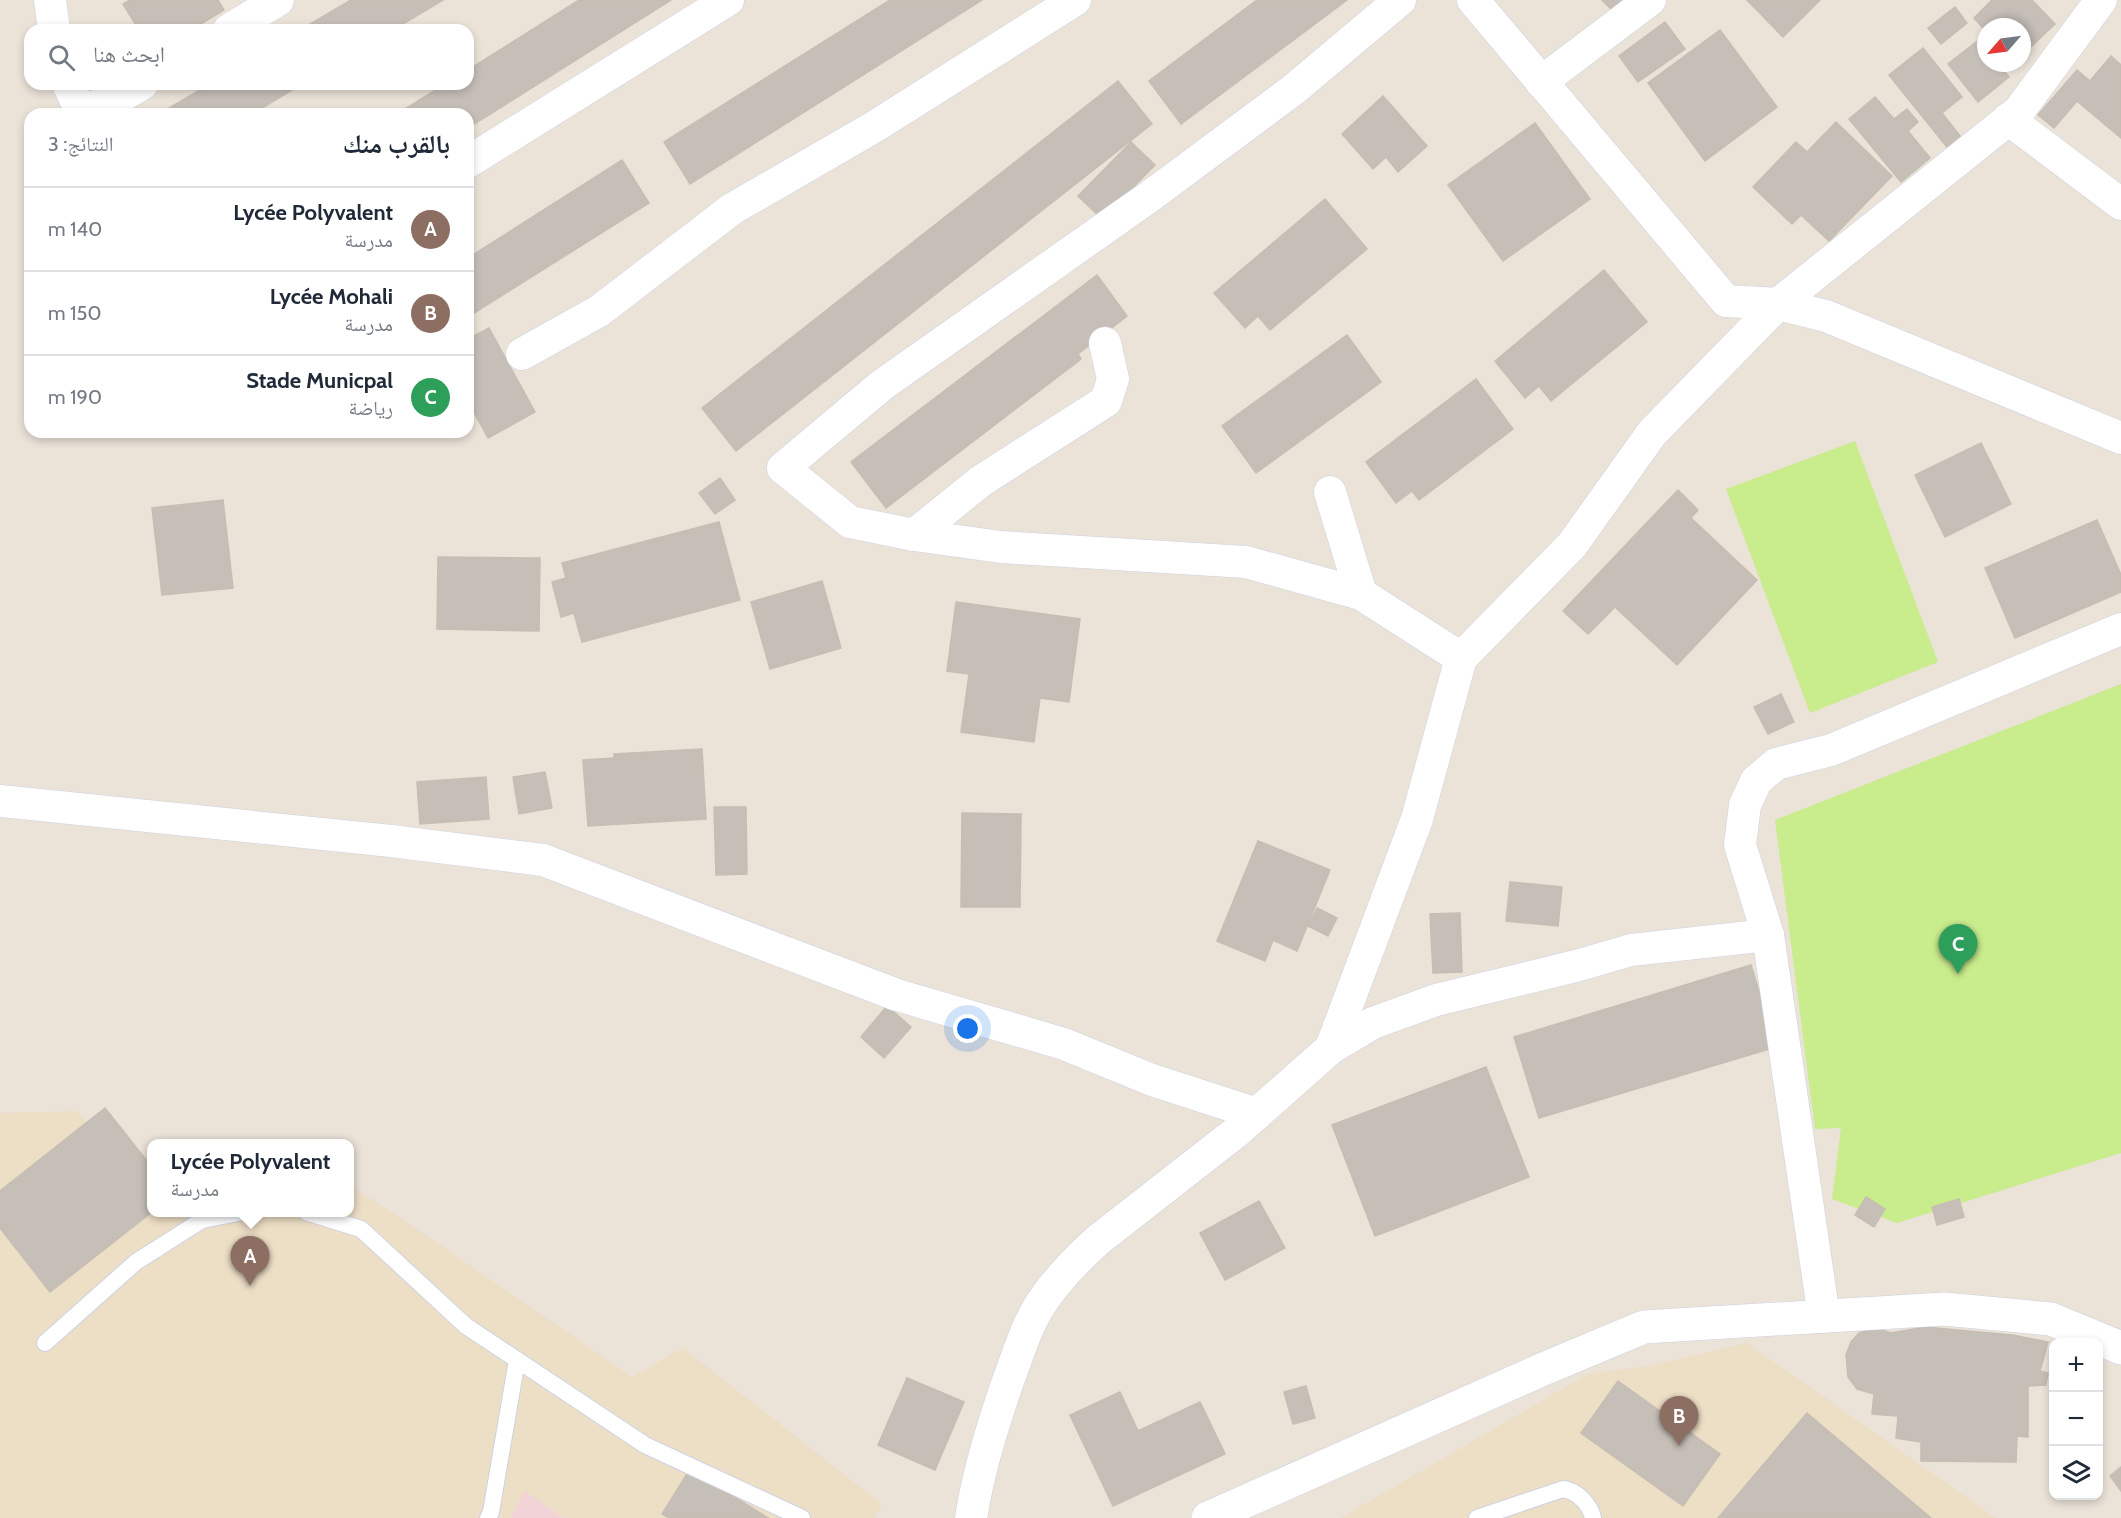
<!DOCTYPE html>
<html lang="ar">
<head>
<meta charset="utf-8">
<style>
  body { margin:0; font-family:Cabin,"Noto Naskh Arabic",sans-serif; background:#f6f6f7; color:#1f2937; direction:rtl }
  .controls { position:absolute; right:18px; bottom:18px; display:grid; overflow:hidden; border-radius:12px; box-shadow:0 3px 9px #0003 }
  .controls button { width:54px; height:54px; display:grid; place-items:center; padding:0; border:0; border-bottom:2px solid #e0e1e3; background:#fff; color:#1f2937; font:30px sans-serif }
  .compass { position:absolute; left:1977px; top:18px; width:54px; height:54px; border-radius:50%; background:#fff; box-shadow:0 3px 9px #0003; rotate:242deg }
  .you { position:absolute; left:968px; top:1029px; width:21px; height:21px; margin:-15px; border:4px solid #fff; border-radius:50%; background:#1a73e8; box-shadow:0 0 0 9px #1a73e833 }
  .badge { display:grid; place-items:center; width:39px; height:39px; border-radius:50%; background:#2563eb; color:#fff; font-size:20px; font-weight:700 }
  .pin { position:absolute; translate:-50% -50px; filter:drop-shadow(0 2px 3px #0008) }
  .pin::after { content:''; position:absolute; top:32px; width:21px; height:18px; background:inherit; clip-path:polygon(0 0,100% 0,50% 100%) }
  .popup { position:absolute; left:147px; top:1139px; width:207px; height:78px; box-sizing:border-box; display:grid; place-content:center; border-radius:12px; background:#fff; filter:drop-shadow(0 2px 4px #0005); font-size:20px; white-space:nowrap; color:#747a83 }
  .popup b { font-size:22px; color:#1f2937 }
  .popup::after { content:''; position:absolute; left:50%; top:100%; margin-left:-12px; border:12px solid transparent; border-top-color:#fff }
  .list { margin:0; padding:0; list-style:none }
  h2 { display:flex; justify-content:space-between; align-items:center; height:78px; margin:0; padding:0 24px; font-size:26px }
  h2 small { font-size:20px; font-weight:400; color:#747a83 }
  .list li { display:grid; grid-template-columns:39px 1fr auto; gap:18px; align-items:center; box-sizing:border-box; height:84px; padding:0 24px; border-top:2px solid #e0e1e3 }
  .list b { display:block; font-size:22px; white-space:nowrap }
  .list p { margin:0; font-size:20px; white-space:nowrap; color:#747a83 }
  .list em { font-size:20px; font-style:normal; color:#747a83 }
  .icon { flex:none; width:33px; height:33px; fill:none; stroke:currentColor; stroke-width:2; stroke-linecap:round; stroke-linejoin:round }
  .map { position:relative; flex:none; width:2121px; height:1518px; overflow:hidden; direction:ltr }
  .search { position:absolute; background:#fff; box-shadow:0 3px 9px #0003; left:24px; top:24px; width:450px; height:66px; display:flex; align-items:center; gap:15px; box-sizing:border-box; padding:0 21px; border-radius:18px; color:#747a83; font-size:22px }
  .panel { position:absolute; background:#fff; box-shadow:0 3px 9px #0003; left:24px; top:108px; width:450px; height:330px; border-radius:18px; direction:rtl }
  .map>svg:first-child { display:block }
  .education { fill:#eddec6 }
  .medical { fill:#f2d4d8 }
  .pitch { fill:#c9ec8d }
  .building { fill:#c6bfb8; stroke:#c6beb2; stroke-width:1.5 }
  .lines { fill:none; stroke-linecap:round; stroke-linejoin:round }
  .service-casing { stroke:#cdd2e1; stroke-width:18 }
  .minor-casing { stroke:#cdd2e1; stroke-width:33 }
  .tertiary-casing { stroke:#cdd2e1; stroke-width:34 }
  .service { stroke:#fff; stroke-width:16 }
  .minor { stroke:#fff; stroke-width:32 }
  .tertiary { stroke:#fff; stroke-width:33 }
</style>
</head>
<body>
<div class="map">
<svg width="2121" height="1518" viewBox="0 0 2121 1518">
  <rect width="100%" height="100%" fill="#ebe2d8"/>
  <g class="education">
    <path d="M 77,1111 L 148,1197 L 151,1212 L 349,1212 L 349,1185 L 411,1225 L 632,1377 L 683,1348 L 882,1504 L 874,1518 L 563,1518 L 525,1491 L 511,1518 L 0,1518 L 0,1113 Z"/>
    <path d="M 1747,1343 L 1996,1518 L 1341,1518 L 1588,1374 L 1648,1366 Z"/>
  </g>
  <path class="medical" d="M 525,1491 L 563,1518 L 511,1518 Z"/>
  <g class="pitch">
    <path d="M 1855,441 L 1938,662 L 1810,713 L 1726,489 Z"/>
    <path d="M 2121,684 L 2121,1153 L 1897,1223 L 1832,1199 L 1841,1128 L 1815,1129 L 1775,820 Z"/>
  </g>
  <g class="building">
    <path d="M 130,0 L 218,0 L 224,10 L 191,30 L 139,30 L 123,4 Z"/>
    <path d="M 351,0 L 443,0 L 393,30 L 300,30 Z"/>
    <path d="M 579,0 L 671,0 L 468,128 L 468,114 L 397,114 L 445,84 L 468,84 L 468,70 Z"/>
    <path d="M 890,0 L 982,0 L 690,184 L 664,142 Z"/>
    <path d="M 1257,0 L 1347,0 L 1181,124 L 1149,81 Z"/>
    <path d="M 1602,0 L 1621,0 L 1611,9 Z"/>
    <path d="M 1747,0 L 1820,0 L 1783,37 Z"/>
    <path d="M 1992,0 L 2032,0 L 2055,24 L 2022,55 L 2022,27 L 1986,27 L 1986,31 L 1974,18 Z"/>
    <path d="M 1955,7 L 1967,23 L 1941,44 L 1928,28 Z"/>
    <path d="M 1665,22 L 1685,49 L 1638,82 L 1619,56 Z"/>
    <path d="M 1720,30 L 1777,107 L 1705,161 L 1648,83 Z"/>
    <path d="M 1980,39 L 1986,47 L 1986,63 L 1998,63 L 2009,77 L 1978,102 L 1948,64 Z"/>
    <path d="M 1923,48 L 1962,97 L 1942,113 L 1961,137 L 1947,147 L 1889,75 Z"/>
    <path d="M 2111,56 L 2121,65 L 2121,138 L 2077,101 L 2054,128 L 2038,115 L 2077,70 L 2090,81 Z"/>
    <path d="M 1118,81 L 1152,124 L 736,451 L 702,408 Z"/>
    <path d="M 210,84 L 302,84 L 252,114 L 159,114 Z"/>
    <path d="M 1383,96 L 1427,146 L 1398,172 L 1386,157 L 1373,169 L 1342,134 Z"/>
    <path d="M 1875,97 L 1894,119 L 1907,109 L 1918,122 L 1908,131 L 1930,158 L 1901,182 L 1849,119 Z"/>
    <path d="M 1836,122 L 1892,176 L 1829,241 L 1801,215 L 1792,224 L 1753,187 L 1796,142 L 1807,152 Z"/>
    <path d="M 1535,123 L 1590,199 L 1503,261 L 1448,185 Z"/>
    <path d="M 1131,142 L 1155,165 L 1102,219 L 1078,196 Z"/>
    <path d="M 622,160 L 649,203 L 471,315 L 468,311 L 468,258 Z"/>
    <path d="M 1325,199 L 1367,249 L 1270,330 L 1258,316 L 1245,328 L 1214,293 Z"/>
    <path d="M 1604,270 L 1647,322 L 1551,401 L 1539,386 L 1525,398 L 1495,361 Z"/>
    <path d="M 1097,275 L 1127,316 L 1078,354 L 1081,359 L 886,508 L 851,462 Z"/>
    <path d="M 489,328 L 535,412 L 488,438 L 468,401 L 468,339 Z"/>
    <path d="M 1347,335 L 1381,382 L 1256,473 L 1222,426 Z"/>
    <path d="M 1476,379 L 1513,429 L 1419,500 L 1412,491 L 1396,503 L 1366,462 Z"/>
    <path d="M 1981,443 L 2011,504 L 1945,537 L 1915,475 Z"/>
    <path d="M 720,478 L 735,500 L 715,514 L 699,493 Z"/>
    <path d="M 1678,490 L 1698,510 L 1691,518 L 1757,580 L 1677,665 L 1615,607 L 1588,634 L 1563,611 Z"/>
    <path d="M 223,500 L 233,588 L 162,595 L 152,508 Z"/>
    <path d="M 2097,520 L 2121,575 L 2121,592 L 2015,638 L 1985,568 Z"/>
    <path d="M 719,522 L 740,600 L 582,642 L 574,613 L 561,617 L 552,582 L 566,578 L 562,563 Z"/>
    <path d="M 438,557 L 540,558 L 539,631 L 437,629 Z"/>
    <path d="M 822,581 L 841,648 L 770,669 L 751,602 Z"/>
    <path d="M 956,602 L 1080,619 L 1069,702 L 1040,698 L 1034,742 L 961,732 L 969,674 L 947,671 Z"/>
    <path d="M 1781,694 L 1794,722 L 1768,734 L 1754,707 Z"/>
    <path d="M 702,749 L 706,819 L 588,826 L 583,760 L 614,758 L 614,754 Z"/>
    <path d="M 545,772 L 552,808 L 519,814 L 513,777 Z"/>
    <path d="M 486,777 L 489,819 L 420,824 L 417,782 Z"/>
    <path d="M 714,807 L 746,807 L 747,874 L 716,875 Z"/>
    <path d="M 962,813 L 1021,814 L 1020,907 L 961,907 Z"/>
    <path d="M 1258,841 L 1330,870 L 1297,951 L 1273,940 L 1265,961 L 1217,941 Z"/>
    <path d="M 1510,882 L 1562,887 L 1558,926 L 1506,921 Z"/>
    <path d="M 1317,908 L 1337,918 L 1328,936 L 1308,926 Z"/>
    <path d="M 1460,913 L 1462,972 L 1433,973 L 1430,914 Z"/>
    <path d="M 1751,965 L 1776,1047 L 1539,1118 L 1514,1037 Z"/>
    <path d="M 887,1006 L 911,1027 L 884,1058 L 861,1037 Z"/>
    <path d="M 1486,1067 L 1529,1177 L 1375,1236 L 1332,1125 Z"/>
    <path d="M 105,1108 L 151,1166 L 152,1212 L 50,1292 L 0,1228 L 0,1191 Z"/>
    <path d="M 1866,1197 L 1885,1209 L 1874,1227 L 1855,1215 Z"/>
    <path d="M 1959,1199 L 1964,1217 L 1937,1225 L 1932,1207 Z"/>
    <path d="M 1259,1201 L 1285,1248 L 1225,1280 L 1200,1233 Z"/>
    <path d="M 1925,1327 L 2012,1335 L 2048,1342 L 2040,1371 L 2048,1373 L 2046,1385 L 2028,1386 L 2028,1437 L 2017,1436 L 2016,1462 L 1921,1461 L 1921,1442 L 1896,1438 L 1898,1416 L 1872,1414 L 1874,1394 L 1857,1389 L 1848,1377 L 1846,1355 L 1851,1342 L 1859,1333 L 1876,1328 L 1891,1333 Z"/>
    <path d="M 907,1378 L 964,1402 L 935,1470 L 878,1445 Z"/>
    <path d="M 1618,1381 L 1720,1454 L 1683,1506 L 1581,1433 Z"/>
    <path d="M 1306,1386 L 1315,1418 L 1293,1424 L 1284,1392 Z"/>
    <path d="M 1120,1392 L 1138,1431 L 1200,1402 L 1225,1454 L 1113,1506 L 1070,1415 Z"/>
    <path d="M 1807,1413 L 1931,1518 L 1718,1518 Z"/>
    <path d="M 2121,1467 L 2121,1491 L 2110,1476 Z"/>
    <path d="M 690,1469 L 768,1518 L 669,1518 L 662,1514 Z"/>
  </g>
  <g class="lines">
    <defs>
      <g id="service">
        <path d="M 306,1212 L 361,1229 L 466,1326 L 645,1445 L 802,1518"/>
        <path d="M 45,1343 L 136,1262 L 202,1220 L 243,1212"/>
        <path d="M 488,1518 L 491,1512 L 517,1360"/>
        <path d="M 1477,1518 L 1563,1489 C 1577,1491 1590,1504 1593,1518"/>
      </g>
      <g id="minor">
        <path d="M 50,0 L 54,30"/>
        <path d="M 1400,0 L 1293,90 L 1149,197 L 882,385 L 783,468 L 850,522 L 914,535 L 1001,547 L 1246,562 L 1361,594 L 1461,658"/>
        <path d="M 1473,0 L 1726,301 L 1778,304 L 1826,316 L 2121,438"/>
        <path d="M 229,30 L 278,0"/>
        <path d="M 1541,82 L 1650,0"/>
        <path d="M 68,84 L 81,111 L 120,97 L 142,84"/>
        <path d="M 2008,119 L 2121,204"/>
        <path d="M 468,162 L 728,0"/>
        <path d="M 522,354 L 599,311 L 732,209 L 874,127 L 1075,0"/>
        <path d="M 1330,492 L 1361,594"/>
        <path d="M 914,535 L 981,481 L 1106,401 L 1113,379 L 1105,343"/>
        <path d="M 0,801 L 391,841 L 543,860 L 897,995 L 1064,1044 L 1152,1080 L 1257,1114"/>
        <path d="M 1768,935 L 1824,1317"/>
        <path d="M 1331,1048 L 1417,819 L 1461,658 L 1572,545 L 1652,433 L 1778,304 L 2019,111 L 2101,0"/>
        <path d="M 971,1518 C 979,1469 992,1428 1008,1381 C 1018,1355 1025,1329 1040,1305 C 1056,1280 1076,1260 1098,1240 L 1235,1133 L 1331,1048 L 1373,1023 L 1436,1000 L 1576,966 L 1631,950 L 1768,935 L 1740,845 L 1745,805 L 1756,781 L 1776,764 L 1831,750 L 2121,629"/>
      </g>
      <path id="tertiary" d="M 1208,1518 L 1548,1367 L 1644,1327 L 1944,1309 L 2051,1319 L 2121,1348"/>
    </defs>
    <use href="#service" class="service-casing"/>
    <use href="#minor" class="minor-casing"/>
    <use href="#tertiary" class="tertiary-casing"/>
    <use href="#service" class="service"/>
    <use href="#minor" class="minor"/>
    <use href="#tertiary" class="tertiary"/>
  </g>
</svg>
<div class="controls">
<button>+</button>
<button>−</button>
<button><svg class="icon" aria-label="layers" viewBox="0 0 24 24"><path d="M12 4l9 5-9 5-9-5zM3 14l9 5 9-5"/></svg></button>
</div>
<svg class="compass" viewBox="-18 -18 36 36"><path d="M0-13l5 13h-10z" fill="#e53935"/><path d="M0 13l5-13h-10z" fill="#747a83"/></svg>
<div class="you"></div>
<div class="pin badge" style="left:250px;top:1286px;background:#8d6e63">A</div>
<div class="popup"><b>Lycée Polyvalent</b>مدرسة</div>
<div class="pin badge" style="left:1679px;top:1446px;background:#8d6e63">B</div>
<div class="pin badge" style="left:1958px;top:974px;background:#2e9e5b">C</div>
<div class="search"><svg class="icon" aria-label="search" viewBox="0 0 24 24"><circle cx="10" cy="10" r="6"/><path d="M15 15l6 6"/></svg>ابحث هنا</div>
<section class="panel">
<h2>بالقرب منك<small>النتائج: 3</small></h2>
<ul class="list">
<li><span class="badge" style="background:#8d6e63">A</span><div><b>Lycée Polyvalent</b><p>مدرسة</p></div><em>140 m</em></li>
<li><span class="badge" style="background:#8d6e63">B</span><div><b>Lycée Mohali</b><p>مدرسة</p></div><em>150 m</em></li>
<li><span class="badge" style="background:#2e9e5b">C</span><div><b>Stade Municpal</b><p>رياضة</p></div><em>190 m</em></li>
</ul>
</section>
</div>
</body>
</html>
